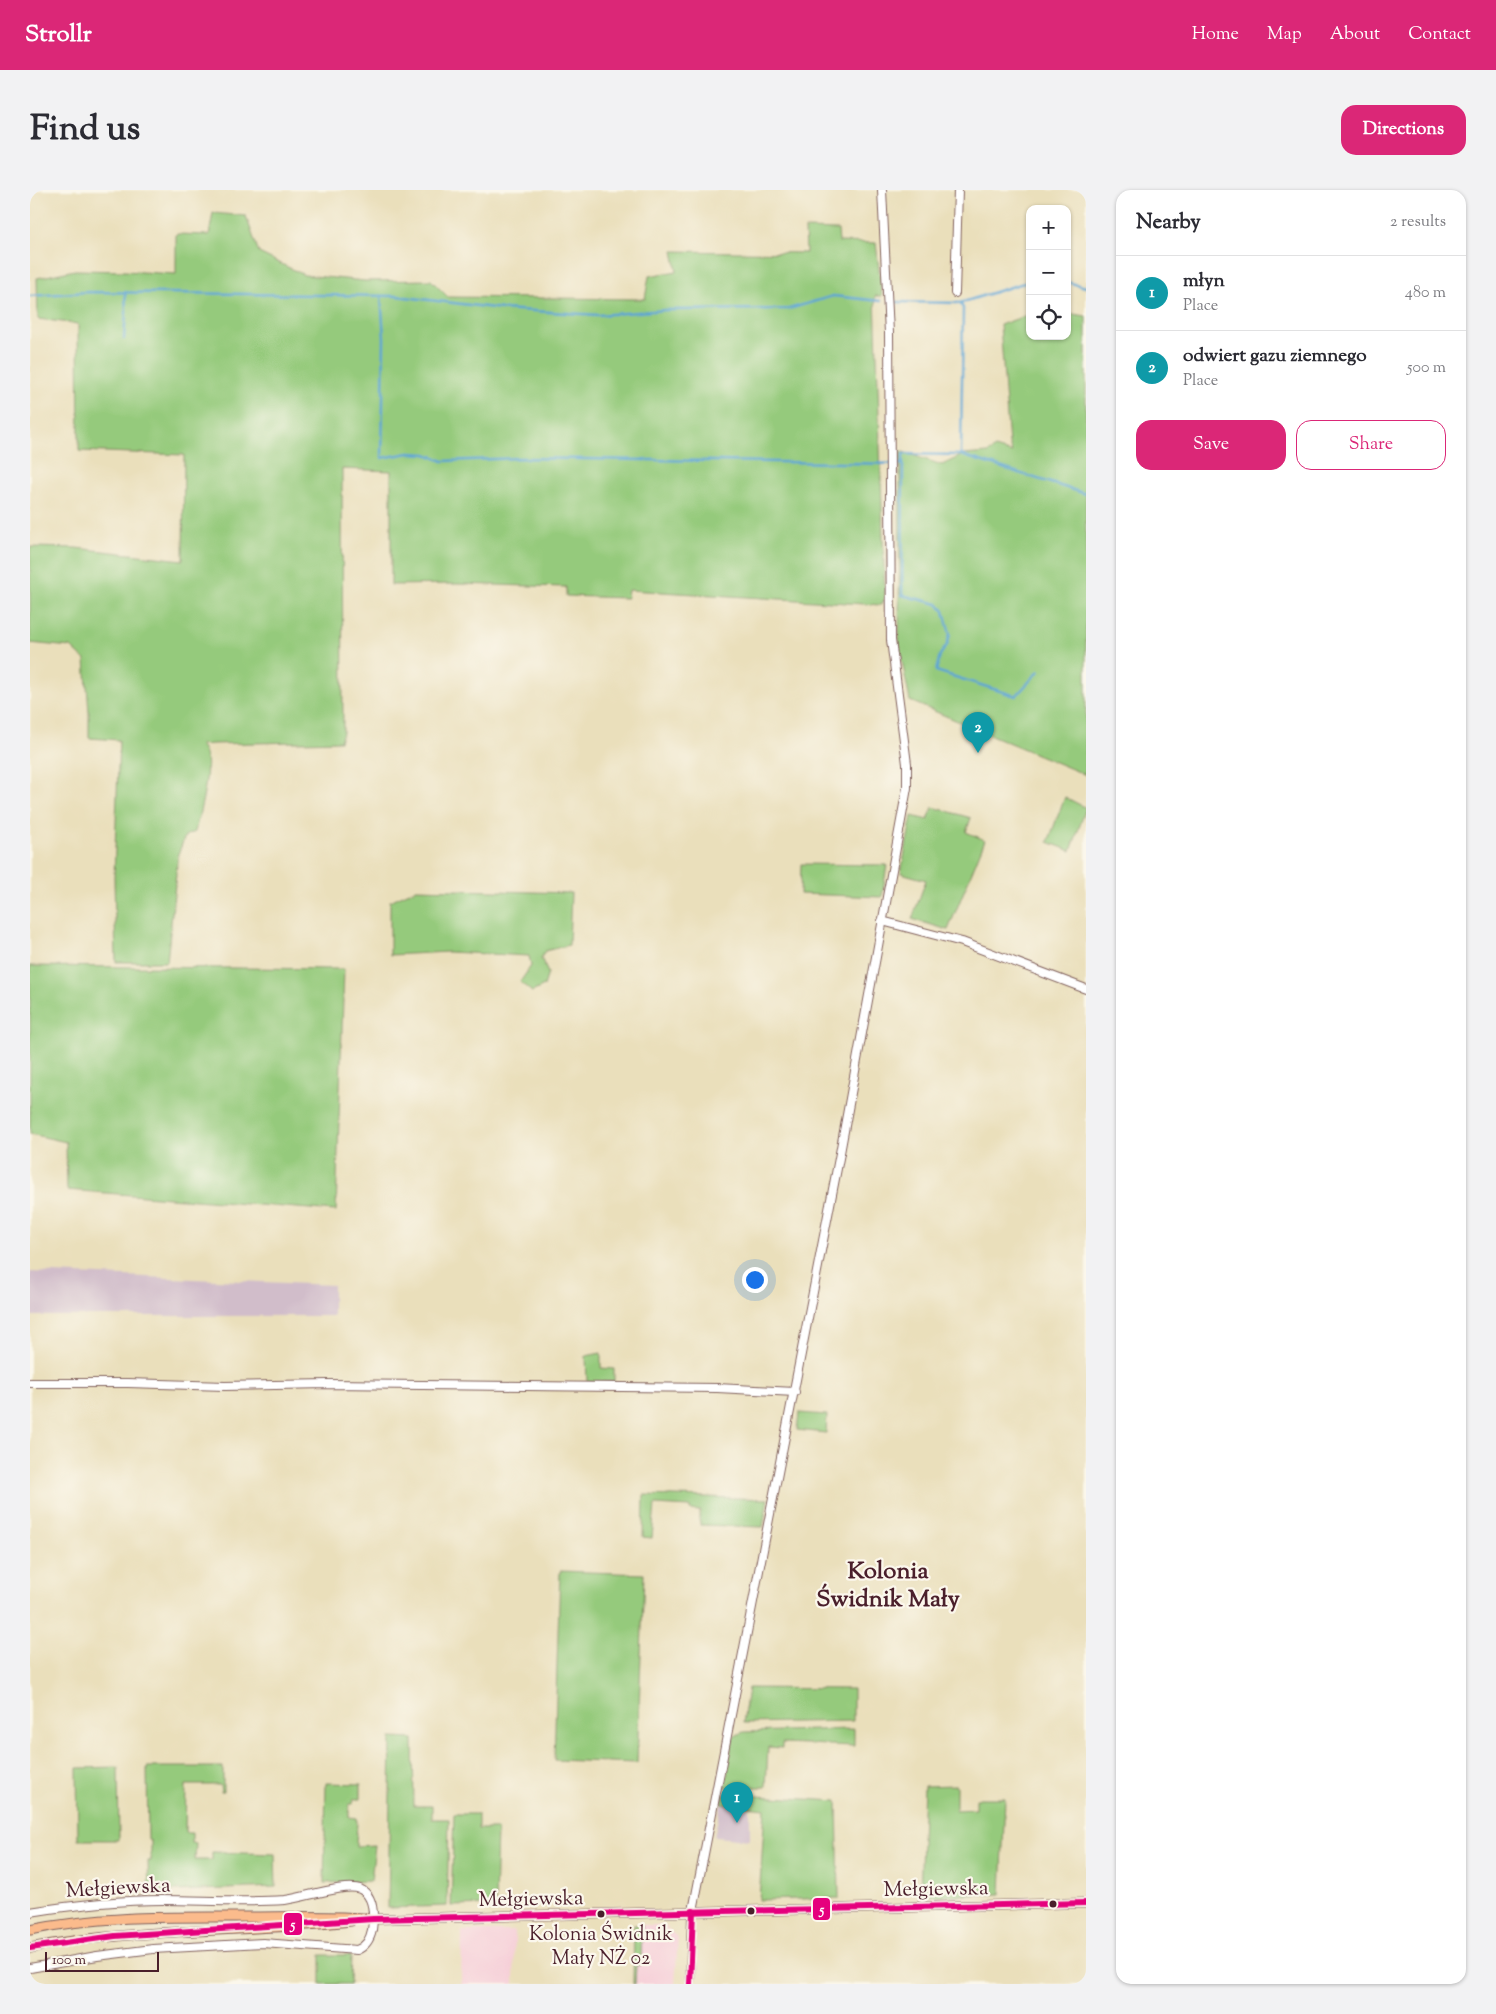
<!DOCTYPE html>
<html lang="en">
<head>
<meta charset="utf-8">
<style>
  body { margin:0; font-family:"Sorts Mill Goudy",serif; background:#f2f2f3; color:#2b2b33 }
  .controls { position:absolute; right:15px; top:15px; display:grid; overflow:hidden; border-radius:10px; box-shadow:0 1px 4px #0004 }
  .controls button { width:45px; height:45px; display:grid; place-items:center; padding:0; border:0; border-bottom:1px solid #e1e1e2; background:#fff; color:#2b2b33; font:25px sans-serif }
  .scale { position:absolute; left:15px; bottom:12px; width:114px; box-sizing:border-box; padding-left:5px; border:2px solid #4a1f2b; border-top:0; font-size:14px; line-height:18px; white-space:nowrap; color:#4a1f2b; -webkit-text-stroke:4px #fbf7ec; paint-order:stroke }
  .you { position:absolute; left:724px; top:1089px; width:18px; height:18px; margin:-12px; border:4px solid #fff; border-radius:50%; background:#1a73e8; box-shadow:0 0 0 8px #1a73e833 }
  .badge { display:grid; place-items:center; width:32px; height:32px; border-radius:50%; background:#db2777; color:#fff; font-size:16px; font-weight:700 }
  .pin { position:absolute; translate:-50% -41px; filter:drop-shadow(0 1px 2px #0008) }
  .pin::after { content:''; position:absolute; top:26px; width:18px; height:15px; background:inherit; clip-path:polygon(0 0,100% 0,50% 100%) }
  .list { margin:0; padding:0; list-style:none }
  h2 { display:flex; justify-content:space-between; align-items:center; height:65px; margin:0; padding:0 20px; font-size:21px }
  h2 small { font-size:16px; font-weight:400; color:#7c7c81 }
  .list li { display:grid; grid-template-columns:32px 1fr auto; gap:15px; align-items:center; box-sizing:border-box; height:75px; padding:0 20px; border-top:1px solid #e1e1e2 }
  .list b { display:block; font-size:19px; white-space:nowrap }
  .list p { margin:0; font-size:16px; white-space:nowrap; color:#7c7c81 }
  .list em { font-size:16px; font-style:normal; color:#7c7c81 }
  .actions { display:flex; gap:10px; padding:15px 20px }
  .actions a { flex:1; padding:11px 0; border:1px solid #db2777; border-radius:15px; text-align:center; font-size:18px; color:#db2777 }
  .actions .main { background:#db2777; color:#fff }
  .icon { flex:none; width:28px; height:28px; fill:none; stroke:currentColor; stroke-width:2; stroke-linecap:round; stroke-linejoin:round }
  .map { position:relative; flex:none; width:1056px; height:1794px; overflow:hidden; border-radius:15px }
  header { display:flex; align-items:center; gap:30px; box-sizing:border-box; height:70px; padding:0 25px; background:#db2777; color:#fff }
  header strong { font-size:24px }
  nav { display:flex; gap:28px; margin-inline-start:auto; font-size:18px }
  .intro { display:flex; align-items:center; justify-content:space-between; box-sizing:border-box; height:120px; padding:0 30px }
  h1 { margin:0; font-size:35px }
  .button { padding:12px 22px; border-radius:15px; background:#db2777; color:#fff; font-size:18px; font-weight:700 }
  main { display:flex; gap:30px; padding:0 30px }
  aside { flex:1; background:#fff; border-radius:15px; box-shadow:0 1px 4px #0004 }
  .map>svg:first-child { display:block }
  .built { fill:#f6cfd8 }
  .industrial { fill:#d1bdca }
  .green { fill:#95ca7b; stroke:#707453 }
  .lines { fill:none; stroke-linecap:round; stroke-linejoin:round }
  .stream { stroke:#5da5d4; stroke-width:2.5 }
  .minor-casing { stroke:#82625d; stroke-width:10 }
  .major-casing { stroke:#82625d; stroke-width:11 }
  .minor { stroke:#fff; stroke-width:8 }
  .major { stroke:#fbbb8c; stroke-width:9 }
  .bus-1-casing { stroke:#fbf7ec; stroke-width:10 }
  .bus-1 { stroke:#e5007d; stroke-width:6 }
  .bus-dot { fill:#4a1f2b; stroke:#fbf7ec; stroke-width:2 }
  .labels { text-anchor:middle; stroke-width:4.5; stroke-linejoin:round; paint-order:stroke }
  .bus-label { font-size:20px; fill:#4a1f2b; stroke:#fbf7ec }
  .street-label { font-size:21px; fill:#4a1f2b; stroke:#fbf7ec }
  .quarter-label { font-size:24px; font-weight:bold; fill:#4a1f2b; stroke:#fbf7ec }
  .line-badge { stroke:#fbf7ec; stroke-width:2 }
  .badge-label { font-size:14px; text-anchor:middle; font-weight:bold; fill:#fff }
</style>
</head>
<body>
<header>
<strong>Strollr</strong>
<nav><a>Home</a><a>Map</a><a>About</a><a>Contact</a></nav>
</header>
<div class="intro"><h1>Find us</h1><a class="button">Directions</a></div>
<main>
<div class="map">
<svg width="1056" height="1794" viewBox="0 0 1056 1794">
  <rect width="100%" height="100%" fill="#fbf7ec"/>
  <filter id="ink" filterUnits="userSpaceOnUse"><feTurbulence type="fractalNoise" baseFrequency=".02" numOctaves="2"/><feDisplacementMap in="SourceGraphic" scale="10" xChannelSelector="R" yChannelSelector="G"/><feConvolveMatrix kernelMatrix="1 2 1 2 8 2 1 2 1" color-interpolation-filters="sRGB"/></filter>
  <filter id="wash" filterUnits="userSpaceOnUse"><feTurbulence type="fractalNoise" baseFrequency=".0096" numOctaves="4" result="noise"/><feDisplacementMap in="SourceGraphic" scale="20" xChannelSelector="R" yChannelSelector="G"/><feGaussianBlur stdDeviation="1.12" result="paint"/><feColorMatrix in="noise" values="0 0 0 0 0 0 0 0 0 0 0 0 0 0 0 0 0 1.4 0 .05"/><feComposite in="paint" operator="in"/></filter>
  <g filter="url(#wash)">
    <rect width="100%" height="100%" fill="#eadfbb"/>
    <g class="built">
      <path d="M 604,1735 L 634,1735 L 648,1748 L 645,1794 L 603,1794 Z"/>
      <path d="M 432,1741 L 485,1741 L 484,1794 L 431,1794 Z"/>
    </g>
    <g class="industrial">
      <path d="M 0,1082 L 303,1095 L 303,1126 L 0,1126 Z"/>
      <path d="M 691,1614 L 720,1619 L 720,1650 L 684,1647 Z"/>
    </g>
    <g class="green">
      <path d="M 183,23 L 216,26 L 229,63 L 274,85 L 335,91 L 401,90 L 418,107 L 615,109 L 619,86 L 647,81 L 643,61 L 776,63 L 775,39 L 808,40 L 809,52 L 846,53 L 852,106 L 845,106 L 855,408 L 851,415 L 598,400 L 597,408 L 536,406 L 536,397 L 427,394 L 361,395 L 361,281 L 312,279 L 313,542 L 310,551 L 183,554 L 170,555 C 186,570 169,623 165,642 L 155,646 L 148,665 L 137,772 L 86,772 L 84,687 L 89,550 L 59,548 L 59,522 L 55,470 L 41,457 L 0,453 L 0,357 L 46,358 L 153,370 L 154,265 L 49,261 L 48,134 L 8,129 L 7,88 L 45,80 L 95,81 L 146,84 L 146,44 L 179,45 Z"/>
      <path d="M 1037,123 L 1056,126 L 1056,585 L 880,511 L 869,456 L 870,261 L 912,275 L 933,265 L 958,263 L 965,258 L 982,263 L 979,254 L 970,135 L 1000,124 L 1000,146 L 1037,146 Z"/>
      <path d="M 1035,607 L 1056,618 L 1041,661 L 1018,652 Z"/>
      <path d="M 903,617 L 941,628 L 936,642 L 955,650 L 918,740 L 882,729 L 896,690 L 871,683 L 882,626 L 898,630 Z"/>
      <path d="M 771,674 L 857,675 L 852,707 L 770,704 Z"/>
      <path d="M 386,699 L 541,703 L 539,755 L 515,761 L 511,768 L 518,783 L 514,796 L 502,802 L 490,792 L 501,776 L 499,766 L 418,762 L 360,765 L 360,711 Z"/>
      <path d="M 0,776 L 314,779 L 306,1021 L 37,1000 L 36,952 L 0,944 Z"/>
      <path d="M 571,1163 L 571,1178 L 584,1179 L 584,1192 L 557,1192 L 556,1166 Z"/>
      <path d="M 769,1223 L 797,1225 L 796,1243 L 767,1240 Z"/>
      <path d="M 614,1305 L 738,1309 L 733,1337 L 670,1335 L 670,1321 L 660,1320 L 660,1317 L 625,1315 L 622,1348 L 613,1347 Z"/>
      <path d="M 530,1381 L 614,1384 L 607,1573 L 524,1570 Z"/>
      <path d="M 718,1498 L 823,1499 L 823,1531 L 713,1533 Z"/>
      <path d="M 824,1539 L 824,1556 L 752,1553 L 752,1558 L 738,1557 L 736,1597 L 695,1597 L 703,1547 L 713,1542 Z"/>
      <path d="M 361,1548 L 383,1549 L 384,1616 L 402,1616 L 402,1629 L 419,1629 L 417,1716 L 358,1718 Z"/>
      <path d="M 88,1577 L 89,1650 L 48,1650 L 47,1578 Z"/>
      <path d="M 117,1577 L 193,1577 L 193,1602 L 191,1602 L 190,1595 L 156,1595 L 155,1643 L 162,1643 L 162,1653 L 166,1653 L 165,1670 L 182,1670 L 182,1662 L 245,1664 L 246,1697 L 119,1702 L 118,1671 L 121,1671 L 121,1651 L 118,1650 Z"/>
      <path d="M 296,1593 L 331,1594 L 331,1609 L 324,1609 L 323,1614 L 319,1614 L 319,1627 L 327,1628 L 326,1656 L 345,1655 L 341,1691 L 294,1693 Z"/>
      <path d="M 926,1595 L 926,1620 L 946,1619 L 946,1608 L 975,1608 L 971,1704 L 890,1706 L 894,1596 Z"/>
      <path d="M 694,1604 L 807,1611 L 809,1708 L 729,1710 L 735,1619 L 691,1614 Z"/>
      <path d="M 424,1624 L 448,1624 L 448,1639 L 467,1639 L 465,1715 L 421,1716 Z"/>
      <path d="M 604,1735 L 612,1735 L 611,1775 L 606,1775 L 605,1794 L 603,1794 Z"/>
      <path d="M 291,1765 L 321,1765 L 320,1794 L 291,1794 Z"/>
    </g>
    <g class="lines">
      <g class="stream">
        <path d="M 1037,92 L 1056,97"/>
        <path d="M 0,106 L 57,102 L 367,106 L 472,119 L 568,125 L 636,120 L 759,119 L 803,106 L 851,111"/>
        <path d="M 351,106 L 354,148 L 352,268 L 379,263 L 396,264 L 413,271 L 490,268 L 873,274"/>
        <path d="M 864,112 L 930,113"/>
        <path d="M 94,149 L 96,122 L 95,102"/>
        <path d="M 931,265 L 933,118 L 930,113 L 1000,91"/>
        <path d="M 1009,481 L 986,506 L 906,481 L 910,465 L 917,455 L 920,444 L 914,421 L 908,414 L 872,405 L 873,264 L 931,265 L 1056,304"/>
      </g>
    </g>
  </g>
  <g filter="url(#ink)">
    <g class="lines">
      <defs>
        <g id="minor">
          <path d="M 925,103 L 928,0"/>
          <path d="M 852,731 L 932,752 L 1056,799"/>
          <path d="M 0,1193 L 98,1193 L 195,1196 L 298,1194 L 687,1198 L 765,1202"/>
          <path d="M 0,1722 C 44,1715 88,1710 133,1710 C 174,1710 214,1713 255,1710 C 273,1708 316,1693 330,1699 C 345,1706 344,1726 342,1740 C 340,1750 336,1756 327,1760 L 233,1753 L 123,1759 L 67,1766 L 0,1778"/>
          <path d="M 660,1794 L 662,1726 L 810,963 L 877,598 L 877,574 L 861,450 L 859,143 L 852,0"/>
        </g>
        <g id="major">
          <path d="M 0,1740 C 72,1725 144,1727 217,1727 C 259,1727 301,1725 343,1729 L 1056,1713"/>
          <path d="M 0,1758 C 106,1737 214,1743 321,1731"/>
        </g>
      </defs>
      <use href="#minor" class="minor-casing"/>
      <use href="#major" class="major-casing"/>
      <use href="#minor" class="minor"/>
      <use href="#major" class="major"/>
      <defs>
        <g id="bus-1">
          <path d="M 0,1758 L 85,1746 L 343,1729 L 1056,1713"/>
          <path d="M 660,1794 L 663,1721"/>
        </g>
      </defs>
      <use href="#bus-1" class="bus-1-casing"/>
      <use href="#bus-1" class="bus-1"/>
    </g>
  </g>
  <g class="bus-dot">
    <circle cx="1023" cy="1714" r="4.5"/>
    <circle cx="721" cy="1721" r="4.5"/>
    <circle cx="571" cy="1724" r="4.5"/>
  </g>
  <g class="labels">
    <g class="bus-label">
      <text x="571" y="1750">Kolonia Świdnik<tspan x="571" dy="24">Mały NŻ 02</tspan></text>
    </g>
    <g class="street-label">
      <text transform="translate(88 1697) rotate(-3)" y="7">Mełgiewska</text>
      <text transform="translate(906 1698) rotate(-1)" y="7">Mełgiewska</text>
      <text transform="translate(501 1708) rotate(-1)" y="7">Mełgiewska</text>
    </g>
    <g class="quarter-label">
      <text x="858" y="1388">Kolonia<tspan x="858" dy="28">Świdnik Mały</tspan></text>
    </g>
  </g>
  <g class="line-badge">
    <rect x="782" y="1707" width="19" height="24" rx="5" fill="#e5007d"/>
    <rect x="253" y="1722" width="20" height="24" rx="5" fill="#e5007d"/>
  </g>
  <g class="badge-label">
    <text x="792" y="1724">5</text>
    <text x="263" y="1739">5</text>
  </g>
</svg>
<div class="controls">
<button>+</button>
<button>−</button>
<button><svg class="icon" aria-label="locate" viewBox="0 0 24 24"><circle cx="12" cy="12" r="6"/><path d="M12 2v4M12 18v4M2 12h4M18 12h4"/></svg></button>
</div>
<div class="scale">100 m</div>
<div class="you"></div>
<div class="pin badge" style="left:707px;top:1633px;background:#0f9aa8">1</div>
<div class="pin badge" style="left:948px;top:563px;background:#0f9aa8">2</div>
</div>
<aside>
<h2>Nearby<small>2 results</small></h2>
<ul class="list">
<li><span class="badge" style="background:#0f9aa8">1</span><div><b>młyn</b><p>Place</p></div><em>480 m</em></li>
<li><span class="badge" style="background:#0f9aa8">2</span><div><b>odwiert gazu ziemnego</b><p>Place</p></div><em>500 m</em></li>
</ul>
<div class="actions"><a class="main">Save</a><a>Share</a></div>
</aside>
</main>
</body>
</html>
